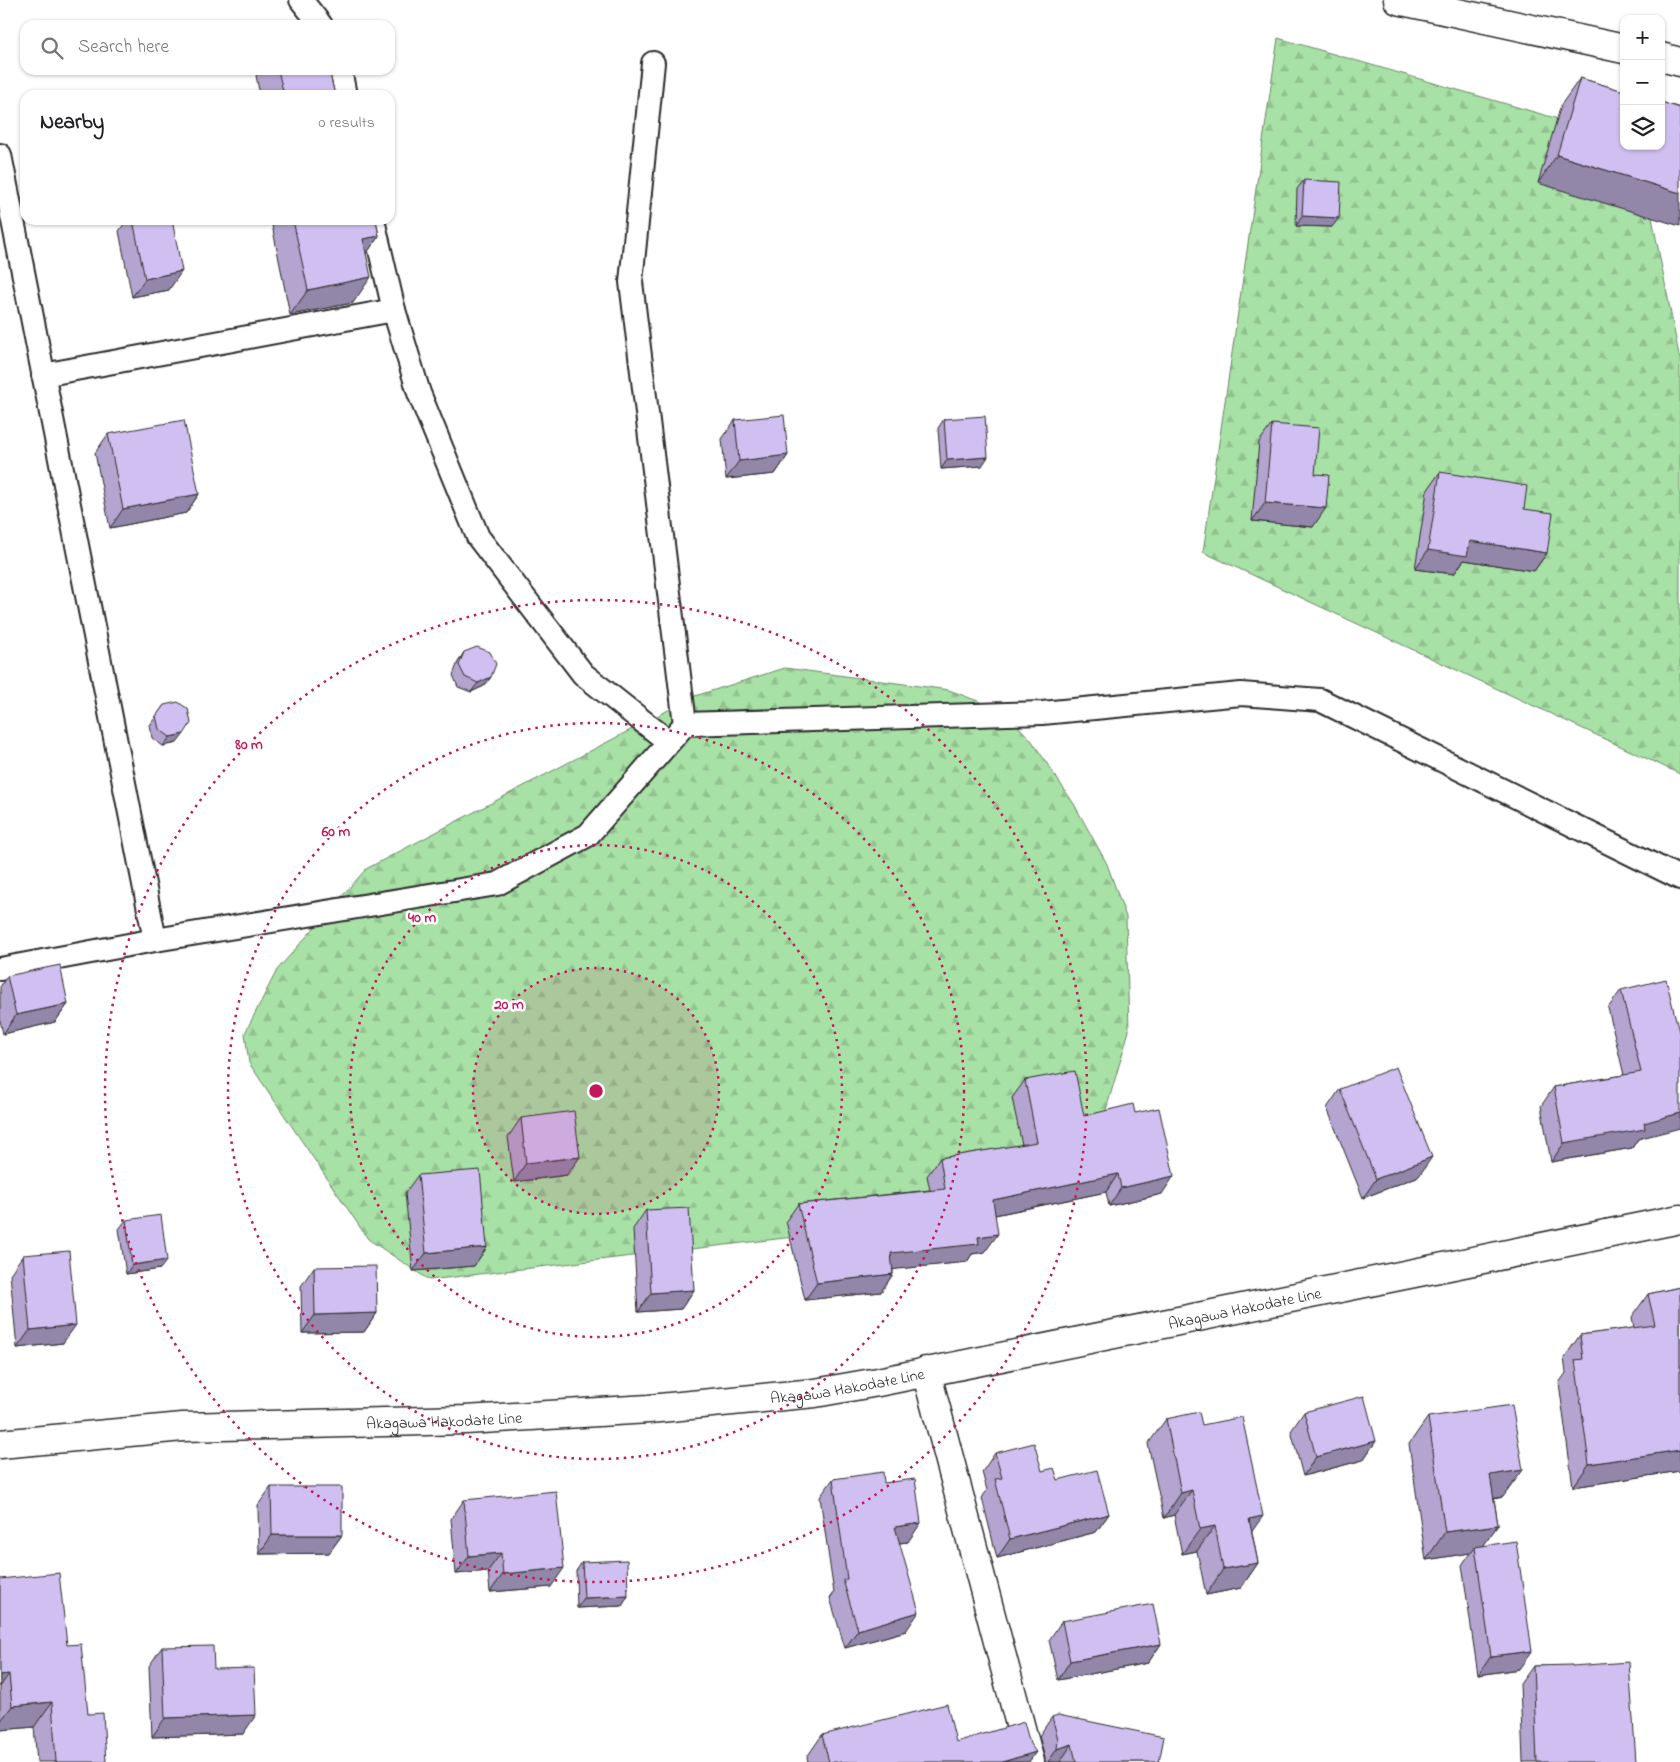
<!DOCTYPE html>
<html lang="en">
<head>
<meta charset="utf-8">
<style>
  body { margin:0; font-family:"Indie Flower",sans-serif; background:#f2f2f2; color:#202124 }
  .controls { position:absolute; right:15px; top:15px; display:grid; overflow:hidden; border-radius:10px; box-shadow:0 1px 4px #0004 }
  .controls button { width:45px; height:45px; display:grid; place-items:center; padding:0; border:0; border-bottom:1px solid #e0e0e0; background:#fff; color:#202124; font:25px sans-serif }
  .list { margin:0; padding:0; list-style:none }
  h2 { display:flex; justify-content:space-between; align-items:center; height:65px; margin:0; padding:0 20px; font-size:21px }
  h2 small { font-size:16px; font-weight:400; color:#757577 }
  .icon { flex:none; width:28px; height:28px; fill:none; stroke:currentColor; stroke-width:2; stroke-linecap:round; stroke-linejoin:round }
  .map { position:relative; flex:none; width:1680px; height:1762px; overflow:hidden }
  .search { position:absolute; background:#fff; box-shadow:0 1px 4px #0004; left:20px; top:20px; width:375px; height:55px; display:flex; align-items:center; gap:12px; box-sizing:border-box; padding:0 18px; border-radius:15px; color:#757577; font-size:19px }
  .panel { position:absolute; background:#fff; box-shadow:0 1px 4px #0004; left:20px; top:90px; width:375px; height:135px; border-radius:15px }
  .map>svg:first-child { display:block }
  .forest { fill:url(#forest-firs); stroke:#6a8668 }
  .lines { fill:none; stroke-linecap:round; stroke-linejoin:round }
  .lane-casing { stroke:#2b2b2b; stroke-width:26 }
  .street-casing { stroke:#2b2b2b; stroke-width:31 }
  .secondary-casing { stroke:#2b2b2b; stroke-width:31 }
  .lane { stroke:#fff; stroke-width:22 }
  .street { stroke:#fff; stroke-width:28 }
  .secondary { stroke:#fff; stroke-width:28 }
  .wall { fill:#b3a5cf; stroke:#2b2b2b }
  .shaded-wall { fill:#9286a9; stroke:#2b2b2b }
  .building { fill:#d0c0f1; stroke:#2b2b2b }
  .ring { fill:none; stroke:#c2185b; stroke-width:2.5; stroke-dasharray:2.5 5 }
  .labels { text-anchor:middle; stroke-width:5; stroke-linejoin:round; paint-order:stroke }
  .street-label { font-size:16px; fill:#2b2b2b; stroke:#fff }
  .centre { fill:#c2185b; stroke:#fff; stroke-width:2.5 }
  .ring-label { font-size:15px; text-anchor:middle; font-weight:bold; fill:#c2185b; stroke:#fff; stroke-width:5; stroke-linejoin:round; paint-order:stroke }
</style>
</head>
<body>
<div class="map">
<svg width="1680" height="1762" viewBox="0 0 1680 1762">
  <defs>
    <pattern id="forest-firs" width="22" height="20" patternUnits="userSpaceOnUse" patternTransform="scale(1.25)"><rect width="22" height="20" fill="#a8e1a6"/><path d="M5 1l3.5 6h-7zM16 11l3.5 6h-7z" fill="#91c18f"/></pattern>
  </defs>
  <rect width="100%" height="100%" fill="#fff"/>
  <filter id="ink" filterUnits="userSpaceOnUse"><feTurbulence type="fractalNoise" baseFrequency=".02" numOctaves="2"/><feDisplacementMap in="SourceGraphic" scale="10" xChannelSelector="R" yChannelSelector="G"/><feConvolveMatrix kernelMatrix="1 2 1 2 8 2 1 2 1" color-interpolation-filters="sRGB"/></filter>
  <g filter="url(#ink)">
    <g class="forest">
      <path d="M 1278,38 L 1624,138 L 1624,146 L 1638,146 L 1680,360 L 1680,774 L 1203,552 Z"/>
      <path d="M 785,668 L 949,690 L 1004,711 L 1032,741 L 1074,804 L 1107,864 L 1126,917 L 1129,1031 L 1099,1134 L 980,1215 L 429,1280 L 368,1239 L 249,1063 L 245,1033 L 277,970 L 366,869 L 695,696 Z"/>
    </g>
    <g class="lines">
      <defs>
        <g id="lane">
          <path d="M 301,0 L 321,25"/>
          <path d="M 653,63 L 631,282 L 685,724 L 1042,713 L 1241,694 L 1320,700 L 1680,878"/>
          <path d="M 340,70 L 345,95"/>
          <path d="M 0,155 L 155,940"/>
          <path d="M 373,220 L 394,310 L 419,393 L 478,537 L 583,674 L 669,742"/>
          <path d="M 43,375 L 394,310"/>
          <path d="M 0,969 L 155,940 L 497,884 L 588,835 L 685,724"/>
        </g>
        <g id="street">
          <path d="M 1398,0 L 1624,49"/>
          <path d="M 1661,57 L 1680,62"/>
          <path d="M 926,1371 L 1030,1762"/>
        </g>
        <g id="secondary">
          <path id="s1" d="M 0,1444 L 183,1427 L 465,1420 L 649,1409 L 815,1393 L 878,1382 L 1680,1219"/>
        </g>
      </defs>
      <use href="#lane" class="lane-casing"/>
      <use href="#street" class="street-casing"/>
      <use href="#secondary" class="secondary-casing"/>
      <use href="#lane" class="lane"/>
      <use href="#street" class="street"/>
      <use href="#secondary" class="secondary"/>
    </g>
    <g class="wall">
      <path d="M 260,70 L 329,70 L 335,95 L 260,95 L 256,76 Z"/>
      <path d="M 1580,78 L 1680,108 L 1538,183 L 1561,105 Z"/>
      <path d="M 1304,180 L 1332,227 L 1296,226 L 1297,189 Z"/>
      <path d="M 127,220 L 172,220 L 169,290 L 132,297 L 119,231 Z"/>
      <path d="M 271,220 L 376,220 L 379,236 L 366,254 L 353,303 L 290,315 Z"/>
      <path d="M 944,419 L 982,466 L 941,469 L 938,428 Z"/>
      <path d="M 735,420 L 788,455 L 775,474 L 726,479 L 722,439 Z"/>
      <path d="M 1272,424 L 1315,474 L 1313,527 L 1252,521 L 1259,442 Z"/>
      <path d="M 108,434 L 199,494 L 186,513 L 110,528 L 95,453 Z"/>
      <path d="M 1440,472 L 1524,509 L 1547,553 L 1534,571 L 1464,560 L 1454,574 L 1415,569 L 1427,491 Z"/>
      <path d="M 464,652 L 491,677 L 484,686 L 471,692 L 458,687 L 453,675 L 458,662 Z"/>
      <path d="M 164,705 L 177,743 L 163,746 L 152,738 L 150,725 Z"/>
      <path d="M 7,976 L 68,1004 L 55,1022 L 3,1034 L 0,1020 L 0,987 Z"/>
      <path d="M 1621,990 L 1680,1036 L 1638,1139 L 1632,1148 L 1551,1162 L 1541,1106 L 1554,1087 L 1624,1075 L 1608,1008 Z"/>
      <path d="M 1025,1080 L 1084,1116 L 1135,1113 L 1162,1194 L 1109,1206 L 1106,1192 L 995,1215 L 985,1252 L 972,1254 L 967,1262 L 893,1269 L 893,1274 L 881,1292 L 805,1300 L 786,1221 L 798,1204 L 930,1190 L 927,1176 L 940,1158 L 1022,1145 L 1012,1098 Z"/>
      <path d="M 1340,1089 L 1419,1176 L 1363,1198 L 1327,1108 Z"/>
      <path d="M 521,1118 L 567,1175 L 514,1182 L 508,1137 Z"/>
      <path d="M 418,1175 L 487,1247 L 474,1266 L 413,1271 L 405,1193 Z"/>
      <path d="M 646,1210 L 694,1290 L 681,1309 L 638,1312 L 633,1229 Z"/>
      <path d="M 126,1220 L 160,1269 L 126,1274 L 119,1229 Z"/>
      <path d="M 23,1255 L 63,1343 L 17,1348 L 10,1274 Z"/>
      <path d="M 314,1267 L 377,1313 L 364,1332 L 302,1333 L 301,1286 Z"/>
      <path d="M 1680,1287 L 1680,1471 L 1573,1487 L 1559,1383 L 1566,1373 L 1564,1358 L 1580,1335 L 1634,1328 L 1632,1317 L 1648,1294 Z"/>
      <path d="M 1304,1412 L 1376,1441 L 1363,1460 L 1303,1476 L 1291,1431 Z"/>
      <path d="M 1428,1417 L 1503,1497 L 1494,1499 L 1498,1525 L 1483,1545 L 1519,1669 L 1478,1675 L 1462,1565 L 1470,1553 L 1426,1560 L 1409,1444 Z"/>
      <path d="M 1166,1419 L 1202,1425 L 1252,1532 L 1258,1563 L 1241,1588 L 1206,1595 L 1197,1551 L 1182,1554 L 1174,1515 L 1164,1518 L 1148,1444 Z"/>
      <path d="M 995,1453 L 1042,1471 L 1058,1480 L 1109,1514 L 1096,1532 L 997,1558 L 982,1498 L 987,1490 L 982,1472 Z"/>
      <path d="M 833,1479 L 884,1483 L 908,1542 L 899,1543 L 906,1631 L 845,1648 L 830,1598 L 834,1593 L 820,1497 Z"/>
      <path d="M 271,1487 L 342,1535 L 329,1553 L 259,1554 L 258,1505 Z"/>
      <path d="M 464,1500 L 551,1587 L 490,1592 L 488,1571 L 456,1574 L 451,1519 Z"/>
      <path d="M 582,1562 L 628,1596 L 622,1606 L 577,1608 L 576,1571 Z"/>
      <path d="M 0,1579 L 67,1645 L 88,1714 L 106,1762 L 37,1762 L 34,1727 L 0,1730 Z"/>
      <path d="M 1062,1621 L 1161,1644 L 1148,1663 L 1058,1680 L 1049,1640 Z"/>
      <path d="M 162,1647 L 214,1669 L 243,1734 L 152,1737 L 149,1666 Z"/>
      <path d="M 1533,1666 L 1572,1666 L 1636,1762 L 1523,1762 L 1520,1684 Z"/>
      <path d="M 1052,1717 L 1159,1762 L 1045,1762 L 1045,1758 L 1039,1736 Z"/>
      <path d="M 822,1735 L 956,1742 L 1029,1762 L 808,1762 L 807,1757 Z"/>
    </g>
    <g class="shaded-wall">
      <path d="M 1557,155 L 1680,193 L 1680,226 L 1538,183 Z"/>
      <path d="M 1302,216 L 1339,218 L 1332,227 L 1296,226 Z"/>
      <path d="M 379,236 L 361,261 L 363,239 Z"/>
      <path d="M 182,271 L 169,290 L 132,297 L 145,279 Z"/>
      <path d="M 371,277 L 353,303 L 290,315 L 308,290 Z"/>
      <path d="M 788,455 L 775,474 L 726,479 L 739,461 Z"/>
      <path d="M 988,457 L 982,466 L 941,469 L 947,460 Z"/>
      <path d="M 199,494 L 186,513 L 110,528 L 123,509 Z"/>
      <path d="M 1265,503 L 1326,508 L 1313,527 L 1252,521 Z"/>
      <path d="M 1470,541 L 1547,553 L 1534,571 L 1464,560 L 1454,574 L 1415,569 L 1428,550 Z"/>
      <path d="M 491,677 L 484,686 L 471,692 L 478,683 Z"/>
      <path d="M 184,734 L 177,743 L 163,746 L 170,737 Z"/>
      <path d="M 68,1004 L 55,1022 L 3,1034 L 16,1015 Z"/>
      <path d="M 1680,1113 L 1680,1128 L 1638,1139 L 1632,1148 L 1551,1162 L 1564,1143 Z"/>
      <path d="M 580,1157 L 567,1175 L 514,1182 L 526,1163 Z"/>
      <path d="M 1432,1157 L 1419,1176 L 1363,1198 L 1376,1179 Z"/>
      <path d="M 1118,1174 L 1106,1192 L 980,1218 L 993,1200 Z"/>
      <path d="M 1174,1176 L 1162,1194 L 1109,1206 L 1121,1188 Z"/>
      <path d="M 998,1234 L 985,1252 L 972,1254 L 967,1262 L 879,1271 L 891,1253 L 978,1237 Z"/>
      <path d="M 487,1247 L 474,1266 L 413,1271 L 426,1253 Z"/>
      <path d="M 167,1260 L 160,1269 L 126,1274 L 132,1265 Z"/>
      <path d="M 893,1274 L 881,1292 L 805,1300 L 817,1283 Z"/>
      <path d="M 694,1290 L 681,1309 L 638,1312 L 651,1293 Z"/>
      <path d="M 377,1313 L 364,1332 L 302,1333 L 315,1315 Z"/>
      <path d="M 76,1325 L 63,1343 L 17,1348 L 30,1330 Z"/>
      <path d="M 1376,1441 L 1363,1460 L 1303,1476 L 1316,1457 Z"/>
      <path d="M 1680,1450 L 1680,1471 L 1573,1487 L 1589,1464 Z"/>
      <path d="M 1523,1470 L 1503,1497 L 1471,1502 L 1490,1475 Z"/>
      <path d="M 1192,1490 L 1174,1515 L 1164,1518 L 1181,1493 Z"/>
      <path d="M 1109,1514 L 1096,1532 L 997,1558 L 1010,1539 Z"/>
      <path d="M 1263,1516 L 1245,1541 L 1249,1519 Z"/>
      <path d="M 921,1523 L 908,1542 L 882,1545 L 895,1527 Z"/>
      <path d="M 1498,1525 L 1479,1552 L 1475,1547 L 1470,1553 L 1426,1560 L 1445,1532 Z"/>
      <path d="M 1215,1526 L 1197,1551 L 1182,1554 L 1200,1529 Z"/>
      <path d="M 272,1535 L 342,1535 L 329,1553 L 259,1554 Z"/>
      <path d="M 501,1553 L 488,1571 L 456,1574 L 469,1556 Z"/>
      <path d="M 1258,1563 L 1241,1588 L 1206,1595 L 1223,1569 Z"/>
      <path d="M 564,1568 L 551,1587 L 490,1592 L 503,1574 Z"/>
      <path d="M 628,1596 L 622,1606 L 577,1608 L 584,1598 Z"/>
      <path d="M 919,1612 L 906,1631 L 845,1648 L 858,1630 Z"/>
      <path d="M 1161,1644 L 1148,1663 L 1058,1680 L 1070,1661 Z"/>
      <path d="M 1532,1651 L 1519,1669 L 1478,1675 L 1491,1656 Z"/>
      <path d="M 9,1674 L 0,1687 L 0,1675 Z"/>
      <path d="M 52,1702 L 34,1727 L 0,1730 L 0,1722 L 12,1706 Z"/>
      <path d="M 256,1715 L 243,1734 L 152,1737 L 165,1718 Z"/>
      <path d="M 1072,1744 L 1060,1762 L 1048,1762 L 1057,1749 Z"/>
      <path d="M 1036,1752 L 1029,1762 L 1002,1762 Z"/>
    </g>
    <g class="building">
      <path d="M 278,70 L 329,70 L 335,95 L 284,95 Z"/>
      <path d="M 1580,78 L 1624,91 L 1624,146 L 1661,146 L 1661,102 L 1680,108 L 1680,193 L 1557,155 Z"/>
      <path d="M 1304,180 L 1341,182 L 1339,218 L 1302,216 Z"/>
      <path d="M 133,220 L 172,220 L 182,271 L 145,279 Z"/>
      <path d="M 293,220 L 376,220 L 379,236 L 363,239 L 371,277 L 308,290 Z"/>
      <path d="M 784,415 L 788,455 L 739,461 L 735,420 Z"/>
      <path d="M 985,416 L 988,457 L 947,460 L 944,419 Z"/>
      <path d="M 184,420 L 199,494 L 123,509 L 108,434 Z"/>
      <path d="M 1272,424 L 1319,428 L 1315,474 L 1329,475 L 1326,508 L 1265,503 Z"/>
      <path d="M 1440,472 L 1527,486 L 1524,509 L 1553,513 L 1547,553 L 1470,541 L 1467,556 L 1428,550 Z"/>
      <path d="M 477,647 L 490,652 L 496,664 L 491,677 L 478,683 L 465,677 L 459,665 L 464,652 Z"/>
      <path d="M 178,702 L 188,709 L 191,723 L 184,734 L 170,737 L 159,729 L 156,716 L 164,705 Z"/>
      <path d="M 60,965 L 68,1004 L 16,1015 L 7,976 Z"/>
      <path d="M 1666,979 L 1680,1036 L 1680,1113 L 1644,1123 L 1645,1129 L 1564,1143 L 1554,1087 L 1641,1072 L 1621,990 Z"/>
      <path d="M 1396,1067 L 1432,1157 L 1376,1179 L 1340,1089 Z"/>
      <path d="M 1075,1071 L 1084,1116 L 1133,1104 L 1135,1113 L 1159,1108 L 1174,1176 L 1121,1188 L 1118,1174 L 993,1200 L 998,1234 L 978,1237 L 979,1244 L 891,1253 L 893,1274 L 817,1283 L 798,1204 L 945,1189 L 940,1158 L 1037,1142 L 1025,1080 Z"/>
      <path d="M 574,1111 L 580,1157 L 526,1163 L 521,1118 Z"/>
      <path d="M 480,1170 L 487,1247 L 426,1253 L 418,1175 Z"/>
      <path d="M 689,1208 L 694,1290 L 651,1293 L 646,1210 Z"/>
      <path d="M 161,1215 L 167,1260 L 132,1265 L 126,1220 Z"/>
      <path d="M 69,1251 L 76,1325 L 30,1330 L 23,1255 Z"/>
      <path d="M 376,1266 L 377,1313 L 315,1315 L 314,1267 Z"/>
      <path d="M 1680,1287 L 1680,1450 L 1589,1464 L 1575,1360 L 1583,1359 L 1580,1335 L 1655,1325 L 1648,1294 Z"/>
      <path d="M 1364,1396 L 1376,1441 L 1316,1457 L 1304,1412 Z"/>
      <path d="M 1512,1405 L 1523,1470 L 1490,1475 L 1498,1525 L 1445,1532 L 1428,1417 Z"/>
      <path d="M 1199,1412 L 1202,1425 L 1242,1417 L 1263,1516 L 1249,1519 L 1258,1563 L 1223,1569 L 1215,1526 L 1200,1529 L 1192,1490 L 1181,1493 L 1166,1419 Z"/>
      <path d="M 1034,1443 L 1042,1471 L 1054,1468 L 1058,1480 L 1097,1470 L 1109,1514 L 1010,1539 L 995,1479 L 1002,1478 L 995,1453 Z"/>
      <path d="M 883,1472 L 884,1483 L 915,1479 L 921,1523 L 895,1527 L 919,1612 L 858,1630 L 843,1580 L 847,1579 L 833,1479 Z"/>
      <path d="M 271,1487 L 342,1487 L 342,1535 L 272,1535 Z"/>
      <path d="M 556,1491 L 564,1568 L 503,1574 L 501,1553 L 469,1556 L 464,1500 Z"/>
      <path d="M 1516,1541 L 1532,1651 L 1491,1656 L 1475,1547 Z"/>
      <path d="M 627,1560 L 628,1596 L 584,1598 L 582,1562 Z"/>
      <path d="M 59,1573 L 67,1645 L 81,1644 L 88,1714 L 103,1713 L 106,1762 L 56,1762 L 52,1702 L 12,1706 L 9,1674 L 0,1675 L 0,1579 Z"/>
      <path d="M 1153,1604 L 1161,1644 L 1070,1661 L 1062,1621 Z"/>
      <path d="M 213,1646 L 214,1669 L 254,1668 L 256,1715 L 165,1718 L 162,1647 Z"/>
      <path d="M 1629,1662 L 1636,1762 L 1537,1762 L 1533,1666 L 1572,1665 L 1572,1666 Z"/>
      <path d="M 947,1704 L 956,1742 L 1024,1722 L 1030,1744 L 1036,1752 L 1002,1762 L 829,1762 L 822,1735 Z"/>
      <path d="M 1058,1715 L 1164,1737 L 1159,1762 L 1076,1762 L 1072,1744 L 1057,1749 L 1058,1739 L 1052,1717 Z"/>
    </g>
  </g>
  <circle cx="596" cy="1091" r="123" fill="#c2185b" fill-opacity=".12"/>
  <g class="ring">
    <circle cx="596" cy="1091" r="123"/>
    <circle cx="596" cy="1091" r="246"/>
    <circle cx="596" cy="1091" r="368"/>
    <circle cx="596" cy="1091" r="491"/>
  </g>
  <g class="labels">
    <g class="street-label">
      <text dy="6" stroke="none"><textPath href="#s1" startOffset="1255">Akagawa Hakodate Line</textPath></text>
      <text dy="6" stroke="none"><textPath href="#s1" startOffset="850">Akagawa Hakodate Line</textPath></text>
      <text dy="6" stroke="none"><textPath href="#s1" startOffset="445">Akagawa Hakodate Line</textPath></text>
    </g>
  </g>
  <circle cx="596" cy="1091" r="8" class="centre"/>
  <g class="ring-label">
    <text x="249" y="749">80 m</text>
    <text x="336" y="836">60 m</text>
    <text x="422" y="922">40 m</text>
    <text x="509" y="1009">20 m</text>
  </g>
</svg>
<div class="controls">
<button>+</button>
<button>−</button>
<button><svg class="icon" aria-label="layers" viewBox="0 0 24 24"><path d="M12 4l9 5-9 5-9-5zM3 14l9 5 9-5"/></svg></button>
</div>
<div class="search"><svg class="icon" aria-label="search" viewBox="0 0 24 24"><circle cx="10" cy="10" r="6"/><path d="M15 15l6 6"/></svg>Search here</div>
<section class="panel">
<h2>Nearby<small>0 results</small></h2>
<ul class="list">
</ul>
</section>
</div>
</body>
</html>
